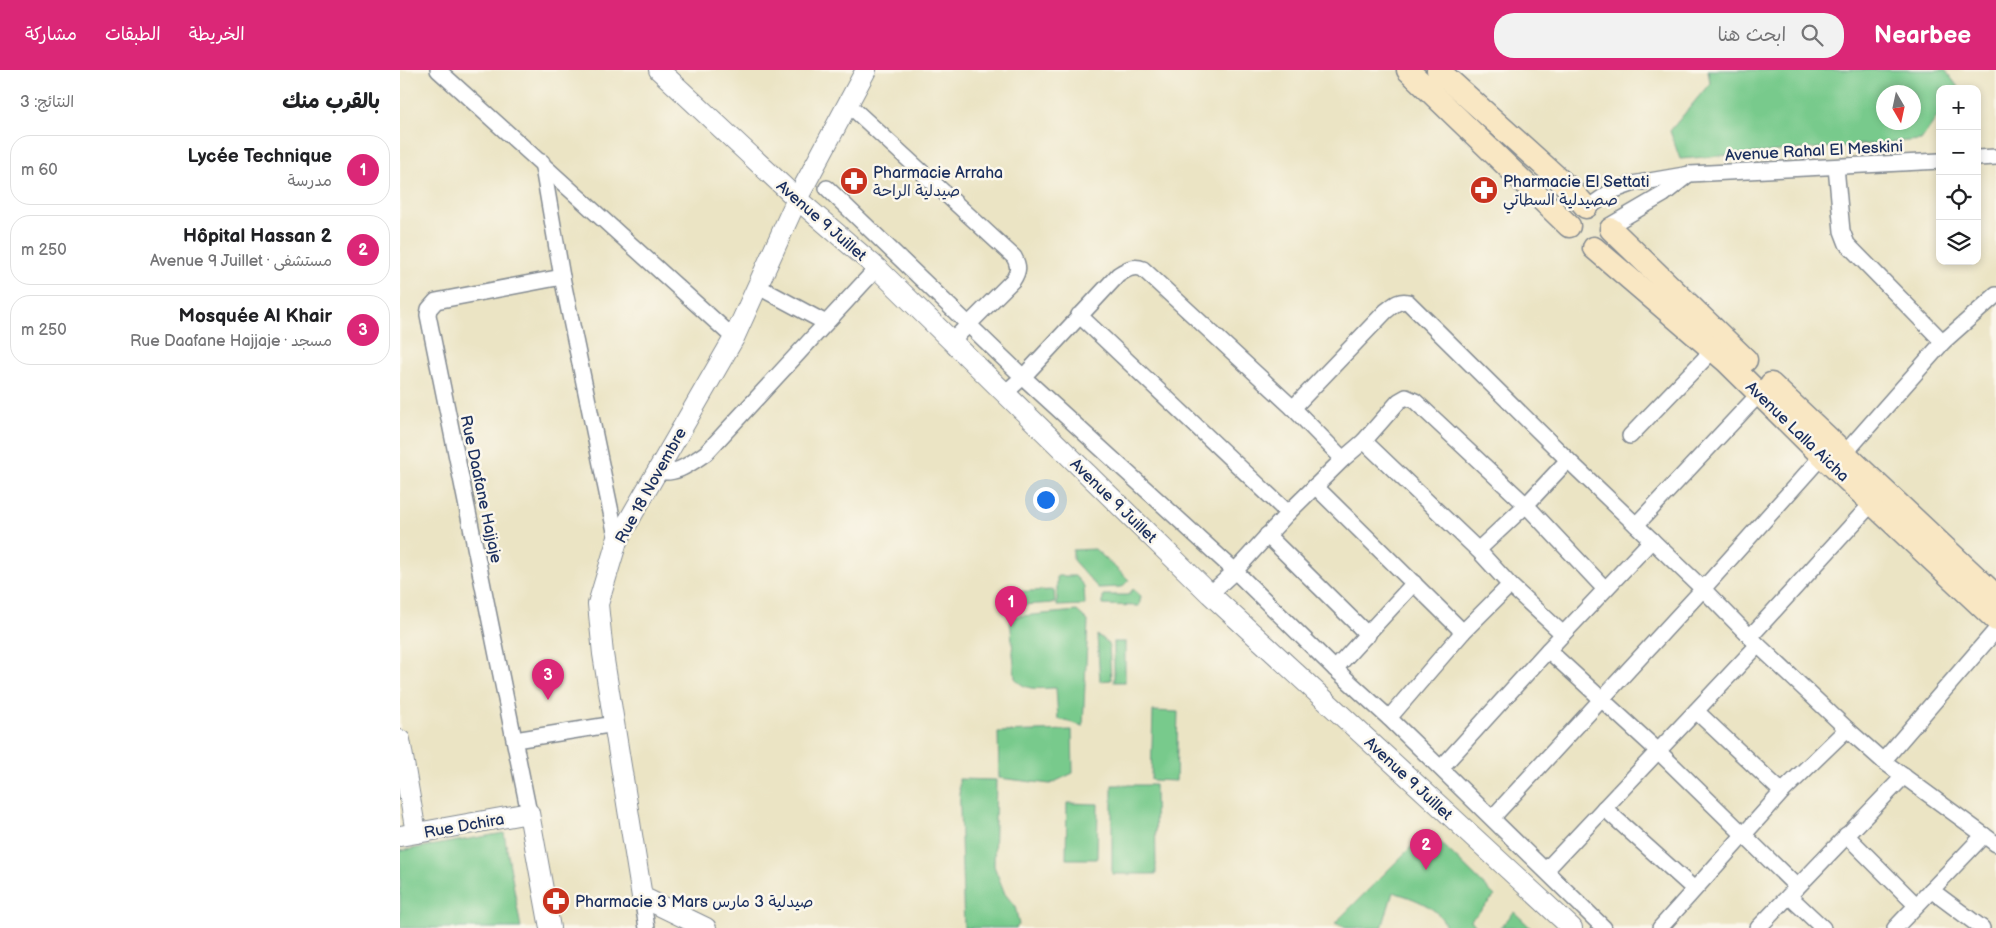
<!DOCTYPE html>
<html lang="ar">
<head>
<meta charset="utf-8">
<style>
  body { margin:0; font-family:"Balsamiq Sans","Playpen Sans Arabic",sans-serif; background:#f2f2f2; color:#202124; direction:rtl }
  .controls { position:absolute; right:15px; top:15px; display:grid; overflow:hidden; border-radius:10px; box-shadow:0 2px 8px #0003 }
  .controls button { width:45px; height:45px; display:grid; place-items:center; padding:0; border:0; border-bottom:1px solid #e0e0e0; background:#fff; color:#202124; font:25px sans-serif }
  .compass { position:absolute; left:1476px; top:15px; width:45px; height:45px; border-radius:50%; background:#fff; box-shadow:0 2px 8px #0003; rotate:171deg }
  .you { position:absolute; left:645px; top:429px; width:18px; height:18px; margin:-12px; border:4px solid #fff; border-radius:50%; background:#1a73e8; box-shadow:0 0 0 8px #1a73e833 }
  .badge { display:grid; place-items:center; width:32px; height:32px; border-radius:50%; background:#db2777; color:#fff; font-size:16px; font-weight:700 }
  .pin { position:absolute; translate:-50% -41px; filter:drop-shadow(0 1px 2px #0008) }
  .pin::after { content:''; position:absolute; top:26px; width:18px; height:15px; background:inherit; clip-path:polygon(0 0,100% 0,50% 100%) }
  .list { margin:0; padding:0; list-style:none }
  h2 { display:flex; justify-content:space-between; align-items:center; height:65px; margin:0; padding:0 20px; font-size:21px }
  h2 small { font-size:16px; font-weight:400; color:#757577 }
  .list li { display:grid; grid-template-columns:32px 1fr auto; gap:15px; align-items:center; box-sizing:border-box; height:70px; margin:0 10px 10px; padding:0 10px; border:1px solid #e0e0e0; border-radius:20px }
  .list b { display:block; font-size:19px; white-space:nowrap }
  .list p { margin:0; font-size:16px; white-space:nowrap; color:#757577 }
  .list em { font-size:16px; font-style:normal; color:#757577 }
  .icon { flex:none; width:28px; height:28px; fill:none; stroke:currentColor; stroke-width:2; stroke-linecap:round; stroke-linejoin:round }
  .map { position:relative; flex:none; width:1596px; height:858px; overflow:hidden; direction:ltr }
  header { display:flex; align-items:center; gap:30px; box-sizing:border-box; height:70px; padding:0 25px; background:#db2777; color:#fff }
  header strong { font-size:24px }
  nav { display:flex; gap:28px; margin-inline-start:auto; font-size:18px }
  .search { width:350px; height:45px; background:#f2f2f2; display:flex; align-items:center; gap:12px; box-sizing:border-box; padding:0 18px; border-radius:20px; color:#757577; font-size:19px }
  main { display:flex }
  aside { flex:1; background:#fff }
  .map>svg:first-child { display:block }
  .green { fill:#78ca8c; stroke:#4a7c75; fill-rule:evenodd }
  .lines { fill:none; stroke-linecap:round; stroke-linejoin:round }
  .minor-casing { stroke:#838a91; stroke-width:18 }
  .tertiary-casing { stroke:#838a91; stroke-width:22 }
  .secondary-casing { stroke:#838a91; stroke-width:25 }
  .minor { stroke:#fff; stroke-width:15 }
  .tertiary { stroke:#fff; stroke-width:20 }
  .secondary { stroke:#f9e7c3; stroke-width:22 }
  .labels { text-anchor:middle; stroke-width:5; stroke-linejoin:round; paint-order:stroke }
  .street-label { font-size:16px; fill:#1b2f5e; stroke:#fbf7ec }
  .poi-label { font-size:16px; fill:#1b2f5e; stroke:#fbf7ec; text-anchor:start }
</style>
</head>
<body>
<header>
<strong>Nearbee</strong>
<div class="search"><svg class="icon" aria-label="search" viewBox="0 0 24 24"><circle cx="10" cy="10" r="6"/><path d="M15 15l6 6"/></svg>ابحث هنا</div>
<nav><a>الخريطة</a><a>الطبقات</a><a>مشاركة</a></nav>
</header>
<main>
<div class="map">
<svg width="1596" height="858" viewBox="0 0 1596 858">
  <rect width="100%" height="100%" fill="#fbf7ec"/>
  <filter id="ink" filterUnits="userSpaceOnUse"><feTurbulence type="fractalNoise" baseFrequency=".02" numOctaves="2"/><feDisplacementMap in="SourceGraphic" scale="10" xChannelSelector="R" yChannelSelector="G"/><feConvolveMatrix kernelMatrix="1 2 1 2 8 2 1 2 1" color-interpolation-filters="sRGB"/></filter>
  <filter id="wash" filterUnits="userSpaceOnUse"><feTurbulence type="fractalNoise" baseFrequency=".0096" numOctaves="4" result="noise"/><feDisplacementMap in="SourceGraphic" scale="20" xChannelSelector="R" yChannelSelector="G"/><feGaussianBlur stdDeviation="1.12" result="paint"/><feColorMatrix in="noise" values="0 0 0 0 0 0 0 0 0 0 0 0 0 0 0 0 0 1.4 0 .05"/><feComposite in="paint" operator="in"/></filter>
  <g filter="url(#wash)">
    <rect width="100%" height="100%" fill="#ebe4c4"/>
    <g class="green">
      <path d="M 1308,0 L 1545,0 L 1558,17 L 1557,19 L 1540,19 L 1540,43 L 1521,70 L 1280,89 L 1270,61 L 1310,13 ZM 1484,22 L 1514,22 L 1514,52 L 1484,52 Z"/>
      <path d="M 695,479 L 729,510 L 722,517 L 698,518 L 673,490 L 673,480 Z"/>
      <path d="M 657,506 L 675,506 L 684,516 L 685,535 L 657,536 Z"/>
      <path d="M 733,519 L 741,526 L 739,536 L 703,535 L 703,525 L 728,525 Z"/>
      <path d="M 654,520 L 655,533 L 607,536 L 606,522 Z"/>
      <path d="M 677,541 L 688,551 L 683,656 L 658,649 L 656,618 C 640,618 625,622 615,608 L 610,547 Z"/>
      <path d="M 697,565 L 709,573 L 711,610 L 700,611 Z"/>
      <rect x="714" y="572" width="11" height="40"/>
      <path d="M 753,641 L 778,642 L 776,711 L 751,710 Z"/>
      <path d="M 672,660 L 673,703 L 650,714 L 599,708 L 598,662 Z"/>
      <path d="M 559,709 L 596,710 L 594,796 L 605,824 L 615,836 L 619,855 L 616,858 L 564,858 Z"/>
      <path d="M 712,715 L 755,715 L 756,804 L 712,804 Z"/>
      <path d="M 667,733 L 698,734 L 697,789 L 666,789 Z"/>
      <path d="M 1028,760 L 1095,826 L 1071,850 L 1077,858 L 1047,858 C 1038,836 1015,829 993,822 L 982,858 L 946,858 L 935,853 Z"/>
      <path d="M 104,763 L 121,858 L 0,858 L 0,781 Z"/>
      <path d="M 1114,842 L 1131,858 L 1100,858 Z"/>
    </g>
  </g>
  <g filter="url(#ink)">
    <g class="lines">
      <defs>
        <g id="minor">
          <path d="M 38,0 L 334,268"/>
          <path d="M 448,34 L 614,187 C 619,196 619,201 613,210 L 552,271"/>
          <path d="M 1577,88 L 1596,87"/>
          <path d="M 142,92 L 162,207 L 217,471"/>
          <path d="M 1436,97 L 1442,161 L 1447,174 L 1543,272 L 1445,383"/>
          <path d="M 427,118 L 623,307 L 835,501 L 935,599 L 989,648 L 1204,858"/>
          <path d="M 1189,137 L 1212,121 L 1232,114 L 1290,104 L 1540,91"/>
          <path d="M 1211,155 L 1264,124 L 1289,104"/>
          <path d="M 357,216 L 426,253"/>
          <path d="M 679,245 L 888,443"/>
          <path d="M 1543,272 L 1596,225"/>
          <path d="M 605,323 L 623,307 L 718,205 C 726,200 733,195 743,199 L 893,338 L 943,389"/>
          <path d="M 893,338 L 986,241 C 994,235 998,230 1008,232 L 1168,390 L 1303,519 L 1358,575 L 1447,659 L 1483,691 L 1596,774"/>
          <path d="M 1230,366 L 1313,280"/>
          <path d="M 964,371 L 1078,480 L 1110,515 L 1163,564"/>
          <path d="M 257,401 C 276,406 291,393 306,383 L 477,198"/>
          <path d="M 915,416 L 1063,562"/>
          <path d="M 1236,455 L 1360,323"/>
          <path d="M 867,465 L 968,565"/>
          <path d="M 1078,480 L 1126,435 L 1168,390"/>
          <path d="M 810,524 L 835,501 L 888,443 L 943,389 L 964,371 L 999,331 L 1006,327 L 1015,331 L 1126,435 L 1205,519"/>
          <path d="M 1350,567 L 1473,432"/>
          <path d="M 1148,580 L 1257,680 L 1397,817"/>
          <path d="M 935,599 L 1014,513"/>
          <path d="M 1296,641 L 1382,722"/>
          <path d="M 989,648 L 1063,562 L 1110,515"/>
          <path d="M 115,670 L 215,654"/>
          <path d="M 1483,691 L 1596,560"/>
          <path d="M 1041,698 L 1148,580 L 1252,470"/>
          <path d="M 1204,738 L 1294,819"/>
          <path d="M 129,743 L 28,245 L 29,239 L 36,231 L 162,207"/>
          <path d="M 1093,747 L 1303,519 L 1422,386"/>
          <path d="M 1446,765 L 1516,835"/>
          <path d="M 1146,800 L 1358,575"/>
          <path d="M 1531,820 L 1582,858"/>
          <path d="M 1389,826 L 1423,858"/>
          <path d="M 242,827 L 247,858"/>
          <path d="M 1260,858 L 1382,722 L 1447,659"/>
          <path d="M 1358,858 L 1504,706"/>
          <path d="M 1495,858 L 1584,765"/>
        </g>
        <g id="tertiary">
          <path d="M 259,0 L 397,129 L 477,198 L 810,524 L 1172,858"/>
          <path d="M 0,670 L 16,763"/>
          <path d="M 0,766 L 129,743 L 150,858"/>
          <path d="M 306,858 L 242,827 L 203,584 L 198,534 L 217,471 L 334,268 L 397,129 L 466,0"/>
        </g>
        <g id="secondary">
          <path d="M 1008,0 L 1169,156"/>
          <path d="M 1038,0 L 1171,120 L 1186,137"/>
          <path d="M 1211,159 L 1346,290"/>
          <path d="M 1194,178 L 1327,292 L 1422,386 L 1596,550"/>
          <path d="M 1371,314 L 1596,526"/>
        </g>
      </defs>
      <use href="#minor" class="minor-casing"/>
      <use href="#tertiary" class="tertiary-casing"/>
      <use href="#secondary" class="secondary-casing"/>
      <use href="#minor" class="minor"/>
      <use href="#tertiary" class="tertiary"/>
      <use href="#secondary" class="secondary"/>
    </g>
  </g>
  <defs>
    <symbol id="pharmacy-disc" viewBox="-11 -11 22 22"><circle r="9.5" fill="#c8321e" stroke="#fbf7ec"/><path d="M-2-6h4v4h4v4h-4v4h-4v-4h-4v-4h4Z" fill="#fff"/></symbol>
  </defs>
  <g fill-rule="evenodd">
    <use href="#pharmacy-disc" x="438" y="95" width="32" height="32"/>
    <use href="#pharmacy-disc" x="1068" y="104" width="32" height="32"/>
    <use href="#pharmacy-disc" x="140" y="815" width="32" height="32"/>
  </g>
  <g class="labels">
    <g class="street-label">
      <text transform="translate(1414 80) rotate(-3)" y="6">Avenue Rahal El Meskini</text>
      <text transform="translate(422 150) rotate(41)" y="6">Avenue 9 Juillet</text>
      <text transform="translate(1398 361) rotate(44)" y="6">Avenue Lalla Aicha</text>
      <text transform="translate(250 415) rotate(-61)" y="6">Rue 18 Novembre</text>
      <text transform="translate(82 419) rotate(78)" y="6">Rue Daafane Hajjaje</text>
      <text transform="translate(714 430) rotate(44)" y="6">Avenue 9 Juillet</text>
      <text transform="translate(1009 708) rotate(43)" y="6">Avenue 9 Juillet</text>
      <text transform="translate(64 755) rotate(-10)" y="6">Rue Dchira</text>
    </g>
    <g class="poi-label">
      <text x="473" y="108">Pharmacie Arraha<tspan x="473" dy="18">صيدلية الراحة</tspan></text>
      <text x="1103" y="117">Pharmacie El Settati<tspan x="1103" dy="18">صصيدلية السطاتي</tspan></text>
      <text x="175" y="837">Pharmacie 3 Mars صيدلية 3 مارس</text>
    </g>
  </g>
</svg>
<div class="controls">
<button>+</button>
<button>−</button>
<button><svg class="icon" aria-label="locate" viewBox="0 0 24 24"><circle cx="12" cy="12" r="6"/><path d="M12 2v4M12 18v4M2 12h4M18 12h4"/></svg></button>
<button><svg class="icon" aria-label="layers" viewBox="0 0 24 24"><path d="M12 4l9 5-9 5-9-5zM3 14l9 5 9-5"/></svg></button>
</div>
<svg class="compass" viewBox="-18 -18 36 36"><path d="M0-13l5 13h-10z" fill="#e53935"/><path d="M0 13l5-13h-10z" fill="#757577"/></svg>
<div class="you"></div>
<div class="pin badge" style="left:611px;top:557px">1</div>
<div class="pin badge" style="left:1026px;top:800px">2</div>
<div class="pin badge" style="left:148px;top:630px">3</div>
</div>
<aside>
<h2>بالقرب منك<small>النتائج: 3</small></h2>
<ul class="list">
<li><span class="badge">1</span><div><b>Lycée Technique</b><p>مدرسة</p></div><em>60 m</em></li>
<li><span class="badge">2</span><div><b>Hôpital Hassan 2</b><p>مستشفى · Avenue 9 Juillet</p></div><em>250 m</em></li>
<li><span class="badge">3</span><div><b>Mosquée Al Khair</b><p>مسجد · Rue Daafane Hajjaje</p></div><em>250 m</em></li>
</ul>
</aside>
</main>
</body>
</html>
